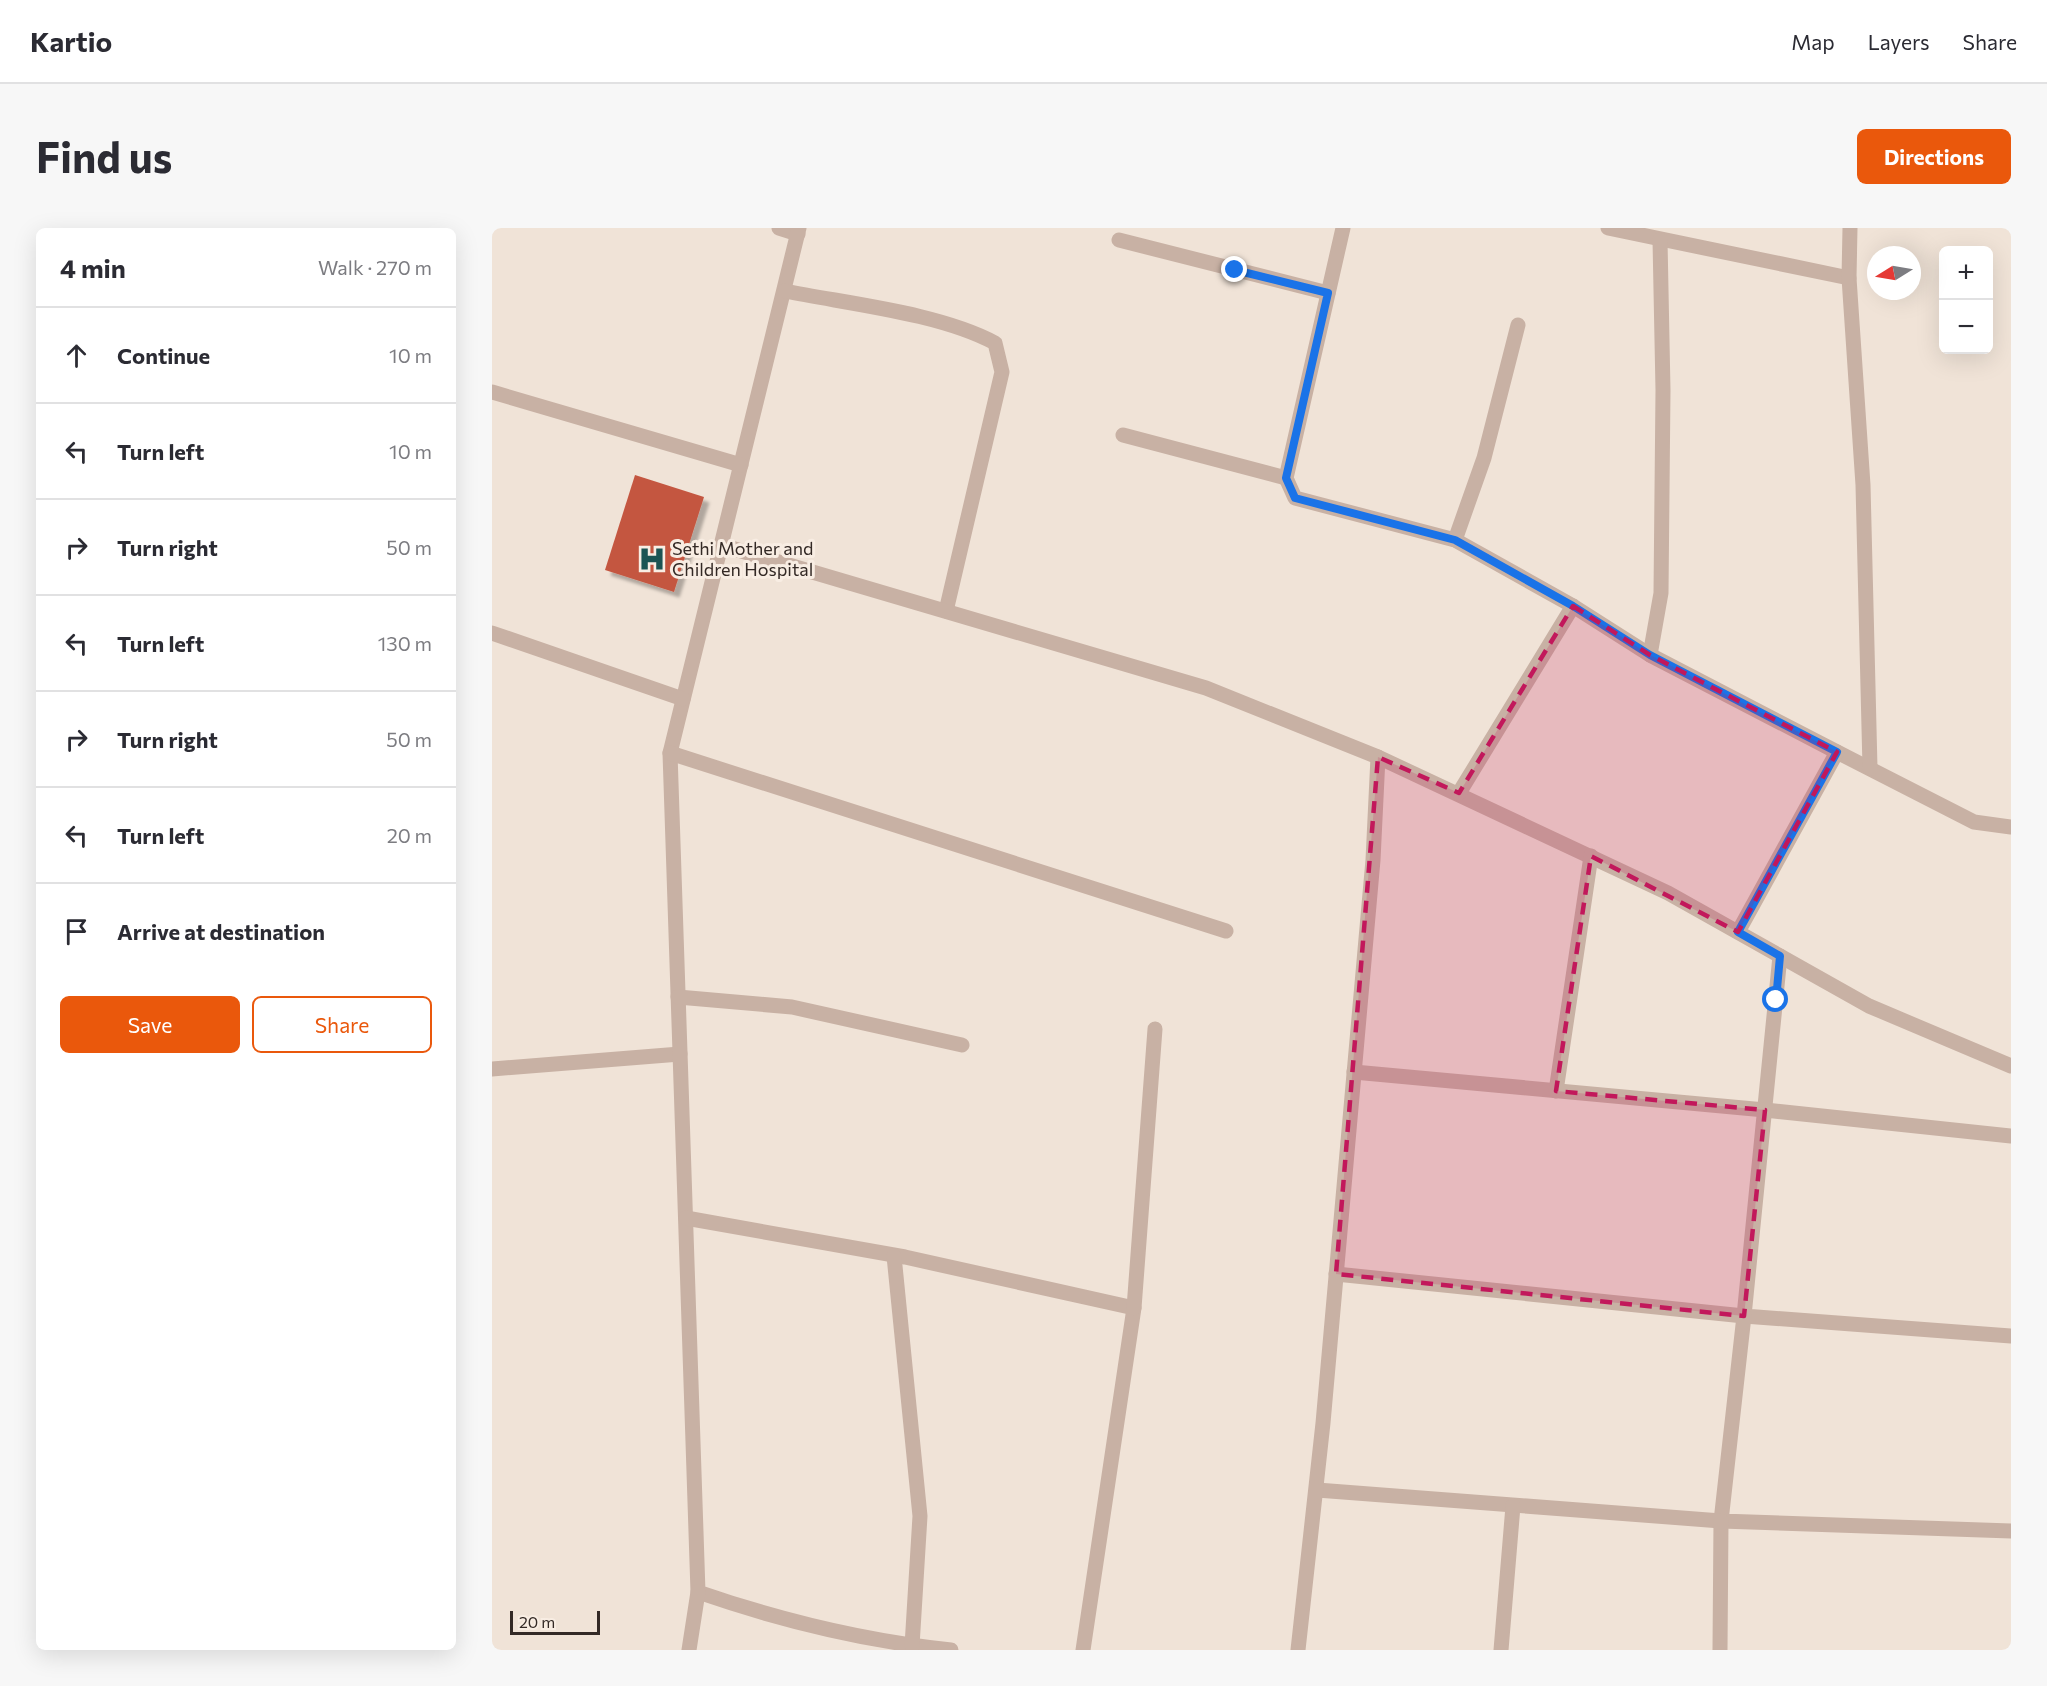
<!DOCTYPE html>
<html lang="en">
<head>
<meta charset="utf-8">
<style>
  body { margin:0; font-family:Commissioner,sans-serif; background:#f7f7f7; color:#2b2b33 }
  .controls { position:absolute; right:18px; top:18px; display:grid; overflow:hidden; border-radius:9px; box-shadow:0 6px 24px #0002 }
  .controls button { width:54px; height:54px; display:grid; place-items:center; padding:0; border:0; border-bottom:2px solid #e1e1e2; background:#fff; color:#2b2b33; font:30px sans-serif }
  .compass { position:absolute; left:1375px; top:18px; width:54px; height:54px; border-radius:50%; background:#fff; box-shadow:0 6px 24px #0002; rotate:259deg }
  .scale { position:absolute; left:18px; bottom:15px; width:90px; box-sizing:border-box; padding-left:6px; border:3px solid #332925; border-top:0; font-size:16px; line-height:21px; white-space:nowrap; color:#332925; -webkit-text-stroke:4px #f8ede3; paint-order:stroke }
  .stop { position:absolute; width:18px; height:18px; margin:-14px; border:4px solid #1a73e8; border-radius:50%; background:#fff }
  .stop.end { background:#1a73e8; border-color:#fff; box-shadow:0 2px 6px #0008 }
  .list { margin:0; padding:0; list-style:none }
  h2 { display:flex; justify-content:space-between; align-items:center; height:78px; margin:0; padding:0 24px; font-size:26px }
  h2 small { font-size:20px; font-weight:400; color:#7c7c81 }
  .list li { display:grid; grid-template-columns:39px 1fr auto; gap:18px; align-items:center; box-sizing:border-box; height:96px; padding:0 24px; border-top:2px solid #e1e1e2 }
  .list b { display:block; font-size:22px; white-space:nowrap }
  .list em { font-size:20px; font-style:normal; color:#7c7c81 }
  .actions { display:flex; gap:12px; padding:18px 24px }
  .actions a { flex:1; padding:14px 0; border:2px solid #ea580c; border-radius:9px; text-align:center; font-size:21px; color:#ea580c }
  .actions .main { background:#ea580c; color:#fff }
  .icon { flex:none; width:33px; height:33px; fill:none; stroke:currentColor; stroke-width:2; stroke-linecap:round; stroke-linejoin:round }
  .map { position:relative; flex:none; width:1519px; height:1422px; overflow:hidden; border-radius:9px }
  header { display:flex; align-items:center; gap:36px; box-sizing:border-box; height:84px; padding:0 30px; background:#fff; border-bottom:2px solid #e1e1e2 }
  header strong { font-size:28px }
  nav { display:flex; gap:33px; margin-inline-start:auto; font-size:21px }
  .intro { display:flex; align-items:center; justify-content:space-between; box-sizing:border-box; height:144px; padding:0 36px }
  h1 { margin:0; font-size:42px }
  .button { padding:15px 27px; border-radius:9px; background:#ea580c; color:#fff; font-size:21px; font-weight:700 }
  main { display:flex; gap:36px; padding:0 36px }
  aside { flex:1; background:#fff; border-radius:9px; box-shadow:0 6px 24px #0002 }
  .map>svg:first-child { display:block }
  .building { fill:#c45741; filter:url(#shadow) }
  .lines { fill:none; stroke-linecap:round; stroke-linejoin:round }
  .service { stroke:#c8b1a4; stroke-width:15 }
  .minor { stroke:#c8b1a4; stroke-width:15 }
  .route { stroke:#1a73e8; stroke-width:8 }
  .marked { fill:#c2185b; fill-opacity:0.2; stroke:#c2185b; stroke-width:4.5; stroke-dasharray:12 8; stroke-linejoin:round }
  .labels { text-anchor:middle; stroke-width:6; stroke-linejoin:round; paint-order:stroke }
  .poi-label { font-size:18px; fill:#332925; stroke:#f8ede3; text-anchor:start }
</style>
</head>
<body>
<header>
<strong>Kartio</strong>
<nav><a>Map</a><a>Layers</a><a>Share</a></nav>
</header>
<div class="intro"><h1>Find us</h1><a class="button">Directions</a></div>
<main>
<aside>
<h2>4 min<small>Walk · 270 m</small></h2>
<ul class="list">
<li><svg class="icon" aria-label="ahead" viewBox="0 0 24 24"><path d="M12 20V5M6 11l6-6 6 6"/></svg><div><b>Continue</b></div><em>10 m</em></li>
<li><svg class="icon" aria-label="left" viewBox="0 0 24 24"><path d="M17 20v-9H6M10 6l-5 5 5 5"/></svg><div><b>Turn left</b></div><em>10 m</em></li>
<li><svg class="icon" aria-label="right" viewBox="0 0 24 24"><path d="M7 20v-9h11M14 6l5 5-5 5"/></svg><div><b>Turn right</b></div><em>50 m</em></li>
<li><svg class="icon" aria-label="left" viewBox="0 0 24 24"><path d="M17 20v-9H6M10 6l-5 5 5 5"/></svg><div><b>Turn left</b></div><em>130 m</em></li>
<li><svg class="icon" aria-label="right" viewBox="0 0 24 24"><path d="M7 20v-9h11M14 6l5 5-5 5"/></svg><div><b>Turn right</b></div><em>50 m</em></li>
<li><svg class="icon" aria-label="left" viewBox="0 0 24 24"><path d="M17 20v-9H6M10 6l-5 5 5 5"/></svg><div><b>Turn left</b></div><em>20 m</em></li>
<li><svg class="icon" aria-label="arrive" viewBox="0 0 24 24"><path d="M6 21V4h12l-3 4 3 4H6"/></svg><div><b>Arrive at destination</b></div></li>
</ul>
<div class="actions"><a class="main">Save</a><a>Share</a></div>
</aside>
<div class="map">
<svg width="1519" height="1422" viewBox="0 0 1519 1422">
  <defs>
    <filter id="shadow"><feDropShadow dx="5.5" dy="5.5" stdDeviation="1.5" flood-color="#0004"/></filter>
  </defs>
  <rect width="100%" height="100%" fill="#f0e3d7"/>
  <path class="building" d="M 143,247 L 212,269 L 182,364 L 113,342 Z"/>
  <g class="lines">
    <path class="service" d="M 0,841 L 188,826"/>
    <g class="minor">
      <path d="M 287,0 L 306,6"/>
      <path d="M 307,0 L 178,525 L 206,1364 C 287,1392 373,1413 459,1422"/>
      <path d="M 851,0 L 794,250 L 803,270 L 963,312 L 1081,378 L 1158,427 L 1345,524 L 1482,594 L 1519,599"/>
      <path d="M 1116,0 L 1357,50"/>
      <path d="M 1358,0 L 1357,50 L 1371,257 L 1378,540"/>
      <path d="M 627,12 L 836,65"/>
      <path d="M 293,63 C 357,76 447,85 503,115 L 510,144 L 454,383"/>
      <path d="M 0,164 L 249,237"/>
      <path d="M 631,207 L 794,250"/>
      <path d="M 963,312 L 992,230 L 1026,97"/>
      <path d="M 229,317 L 714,460 L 886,529 L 1176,665 L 1377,778 L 1519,838"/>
      <path d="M 0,405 L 191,471"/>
      <path d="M 1158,427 L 1169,365 L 1171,162 L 1168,12"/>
      <path d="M 178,525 L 734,703"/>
      <path d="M 967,565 L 1081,378"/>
      <path d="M 1246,704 L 1345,524"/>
      <path d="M 1288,728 L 1252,1088 L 1519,1108"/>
      <path d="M 186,769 L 300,779 L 470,817"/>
      <path d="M 862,844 L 1273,882 L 1519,908"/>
      <path d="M 1064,863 L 1099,628"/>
      <path d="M 194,990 L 413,1029 L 642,1080 L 591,1422"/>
      <path d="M 402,1028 L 428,1288 L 420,1418"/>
      <path d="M 844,1046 L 1252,1088 L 1229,1293 L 1519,1303"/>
      <path d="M 642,1080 L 663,801"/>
      <path d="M 825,1262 L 1229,1293 L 1228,1422"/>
      <path d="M 197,1422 L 206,1364"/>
      <path d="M 806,1422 L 831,1195 L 881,632 L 886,529"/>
      <path d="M 1009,1422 L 1021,1278"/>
    </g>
  </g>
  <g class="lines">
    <path class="route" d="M 743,42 L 836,65 L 794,250 L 803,270 L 963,312 L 1081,378 L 1158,427 L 1345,524 L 1246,704 L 1288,728 L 1284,772"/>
  </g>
  <path class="marked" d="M 1081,378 L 1158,427 L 1345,524 L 1246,704 L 1099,628 L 1064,863 L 1273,882 L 1252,1088 L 844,1046 L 886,529 L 967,565 Z"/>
  <defs>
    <symbol id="hospital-bare" viewBox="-9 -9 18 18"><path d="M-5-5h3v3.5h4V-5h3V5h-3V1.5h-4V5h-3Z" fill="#1c5453" stroke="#f8ede3" stroke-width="2.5" paint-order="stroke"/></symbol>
  </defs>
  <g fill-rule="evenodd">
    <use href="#hospital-bare" x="141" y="312" width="38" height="38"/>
  </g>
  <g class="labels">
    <g class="poi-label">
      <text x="180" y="327">Sethi Mother and<tspan x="180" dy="21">Children Hospital</tspan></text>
    </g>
  </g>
</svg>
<div class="controls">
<button>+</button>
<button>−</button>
</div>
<svg class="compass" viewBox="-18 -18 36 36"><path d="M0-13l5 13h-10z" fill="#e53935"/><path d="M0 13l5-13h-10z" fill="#7c7c81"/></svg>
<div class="scale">20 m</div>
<div class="stop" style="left:1284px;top:772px"></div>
<div class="stop end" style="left:743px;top:42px"></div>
</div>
</main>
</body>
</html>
